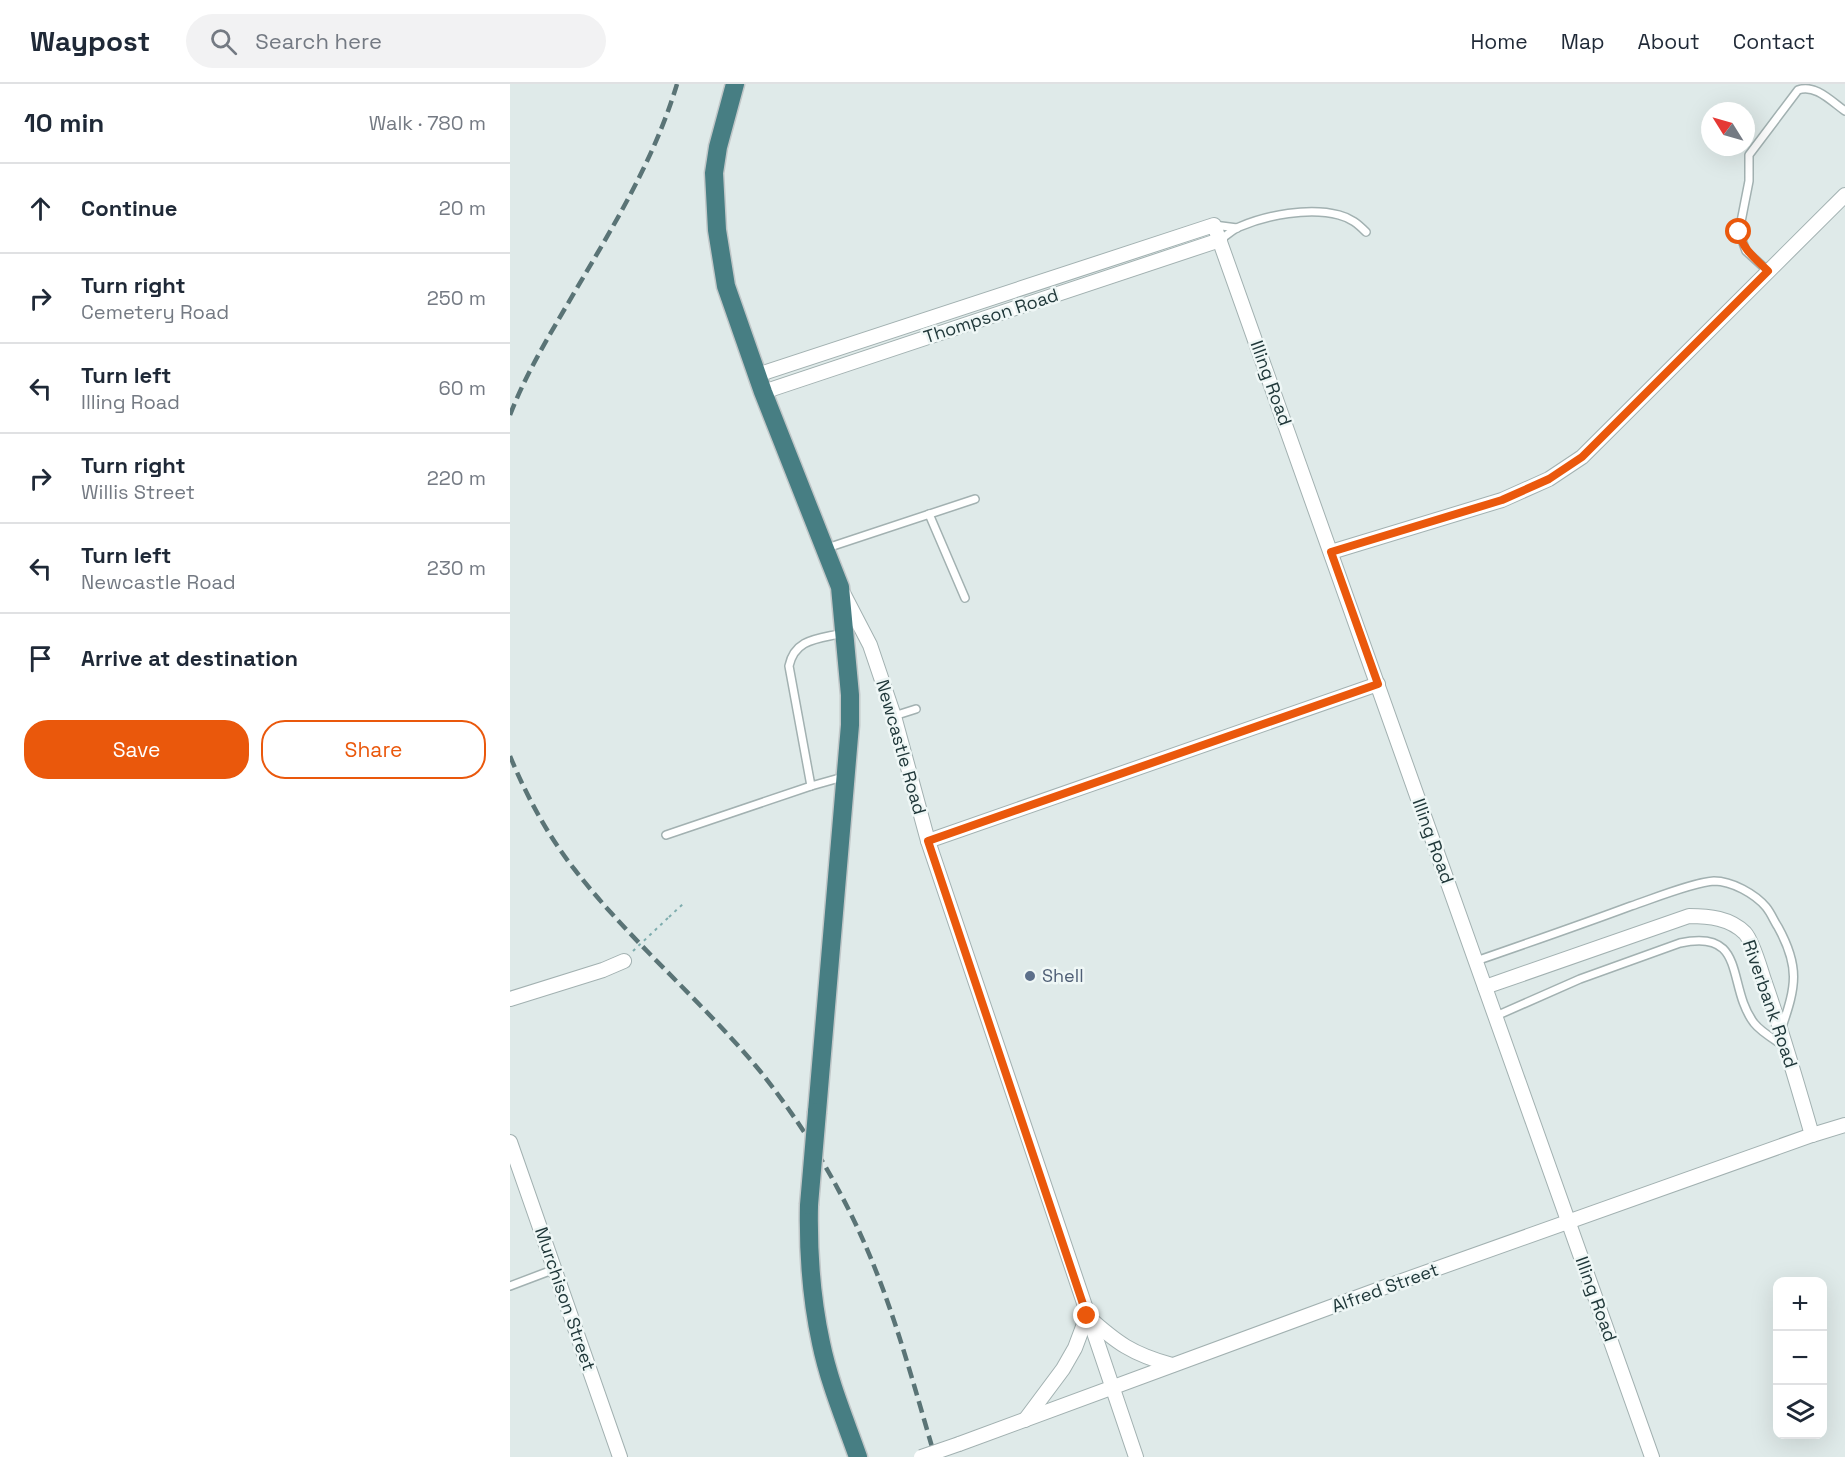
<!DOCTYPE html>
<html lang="en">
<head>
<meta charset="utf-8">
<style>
  body { margin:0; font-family:"Space Grotesk",sans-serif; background:#f2f2f3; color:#1f2937 }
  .controls { position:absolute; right:18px; bottom:18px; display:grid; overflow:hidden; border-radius:12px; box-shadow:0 6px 24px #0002 }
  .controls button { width:54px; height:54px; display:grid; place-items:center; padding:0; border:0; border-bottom:2px solid #e0e1e3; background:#fff; color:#1f2937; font:30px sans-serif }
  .compass { position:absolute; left:1191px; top:18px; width:54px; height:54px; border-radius:50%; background:#fff; box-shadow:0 6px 24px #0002; rotate:307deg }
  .stop { position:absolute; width:18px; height:18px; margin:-14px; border:4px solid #ea580c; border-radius:50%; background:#fff }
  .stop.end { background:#ea580c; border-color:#fff; box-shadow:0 2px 6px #0008 }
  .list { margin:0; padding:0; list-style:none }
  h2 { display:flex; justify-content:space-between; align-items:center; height:78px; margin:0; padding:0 24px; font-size:26px }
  h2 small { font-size:20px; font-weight:400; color:#747a83 }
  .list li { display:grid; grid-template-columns:39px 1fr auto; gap:18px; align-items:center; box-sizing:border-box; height:90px; padding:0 24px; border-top:2px solid #e0e1e3 }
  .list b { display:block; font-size:22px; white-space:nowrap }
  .list p { margin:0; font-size:20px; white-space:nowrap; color:#747a83 }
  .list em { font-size:20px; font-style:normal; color:#747a83 }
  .actions { display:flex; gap:12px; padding:18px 24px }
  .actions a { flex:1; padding:14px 0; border:2px solid #ea580c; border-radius:24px; text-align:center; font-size:21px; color:#ea580c }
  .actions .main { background:#ea580c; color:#fff }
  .icon { flex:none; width:33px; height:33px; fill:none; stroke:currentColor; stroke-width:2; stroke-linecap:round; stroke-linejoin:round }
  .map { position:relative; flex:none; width:1335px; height:1373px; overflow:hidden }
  header { display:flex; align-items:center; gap:36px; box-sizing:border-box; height:84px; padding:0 30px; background:#fff; border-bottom:2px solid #e0e1e3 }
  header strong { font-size:28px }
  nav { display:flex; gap:33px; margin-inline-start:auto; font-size:21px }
  .search { width:420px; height:54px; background:#f2f2f3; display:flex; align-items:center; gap:15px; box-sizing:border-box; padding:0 21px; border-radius:33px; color:#747a83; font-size:22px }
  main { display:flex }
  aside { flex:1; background:#fff }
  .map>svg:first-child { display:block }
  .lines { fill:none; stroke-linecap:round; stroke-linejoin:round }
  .service-casing { stroke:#a2b1b1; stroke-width:10 }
  .minor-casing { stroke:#a2b1b1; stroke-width:16 }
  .trunk-casing { stroke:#c1c7c8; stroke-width:21 }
  .path { stroke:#7fadae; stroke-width:2; stroke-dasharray:3 4.5; stroke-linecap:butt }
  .service { stroke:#fff; stroke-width:7 }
  .minor { stroke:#fff; stroke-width:14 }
  .trunk { stroke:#477e83; stroke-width:18 }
  .rail { stroke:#5a7476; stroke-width:4.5; stroke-dasharray:12 6; stroke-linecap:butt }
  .minor-bridge-casing { stroke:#a2b1b1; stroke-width:16; stroke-linecap:butt }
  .trunk-bridge-casing { stroke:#c1c7c8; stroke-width:21; stroke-linecap:butt }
  .path-bridge { stroke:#7fadae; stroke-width:2; stroke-dasharray:3 4.5; stroke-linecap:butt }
  .minor-bridge { stroke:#fff; stroke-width:14 }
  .trunk-bridge { stroke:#477e83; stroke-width:18 }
  .route { stroke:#ea580c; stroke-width:8 }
  .service-dot { fill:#5c6f8a; stroke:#eff7f6; stroke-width:2 }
  .labels { text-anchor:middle; stroke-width:5; stroke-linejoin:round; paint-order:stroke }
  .street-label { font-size:18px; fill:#20383a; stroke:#eff7f6 }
  .service-label { font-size:18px; fill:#4e5e75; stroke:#eff7f6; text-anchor:start }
</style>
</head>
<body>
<header>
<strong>Waypost</strong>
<div class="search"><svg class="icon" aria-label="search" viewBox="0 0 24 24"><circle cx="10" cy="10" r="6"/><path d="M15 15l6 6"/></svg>Search here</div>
<nav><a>Home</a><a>Map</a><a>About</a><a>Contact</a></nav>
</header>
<main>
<aside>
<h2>10 min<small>Walk · 780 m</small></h2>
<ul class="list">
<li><svg class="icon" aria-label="ahead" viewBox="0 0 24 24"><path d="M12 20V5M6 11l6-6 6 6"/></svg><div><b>Continue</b></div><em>20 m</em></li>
<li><svg class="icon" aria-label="right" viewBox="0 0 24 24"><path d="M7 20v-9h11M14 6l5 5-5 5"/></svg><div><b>Turn right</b><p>Cemetery Road</p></div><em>250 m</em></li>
<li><svg class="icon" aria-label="left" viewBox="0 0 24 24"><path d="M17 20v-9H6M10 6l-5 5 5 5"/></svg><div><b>Turn left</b><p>Illing Road</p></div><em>60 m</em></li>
<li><svg class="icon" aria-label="right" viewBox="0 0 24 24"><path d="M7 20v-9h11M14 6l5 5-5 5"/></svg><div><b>Turn right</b><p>Willis Street</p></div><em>220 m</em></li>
<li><svg class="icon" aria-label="left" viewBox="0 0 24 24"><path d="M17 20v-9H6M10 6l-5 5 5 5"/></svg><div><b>Turn left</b><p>Newcastle Road</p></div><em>230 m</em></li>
<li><svg class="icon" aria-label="arrive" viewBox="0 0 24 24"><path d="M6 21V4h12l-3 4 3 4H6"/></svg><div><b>Arrive at destination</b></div></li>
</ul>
<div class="actions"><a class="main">Save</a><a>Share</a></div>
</aside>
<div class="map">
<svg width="1335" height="1373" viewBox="0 0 1335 1373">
  <rect width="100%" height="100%" fill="#dfeae9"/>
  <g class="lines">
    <defs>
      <g id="service">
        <path d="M 704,141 L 727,144"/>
        <path d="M 710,156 C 716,152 722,146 729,143 C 757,131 799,123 829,131 C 841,134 848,140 856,148"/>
        <path d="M 1258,187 L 1236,167 L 1229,148 L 1239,97 L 1239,71 L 1288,6 C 1305,0 1320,16 1335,27"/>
        <path d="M 419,430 L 455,514"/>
        <path d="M 317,464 L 465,415"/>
        <path d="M 384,632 L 406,625"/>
        <path d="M 333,693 L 301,702 L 279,582 C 285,554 309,555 333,549"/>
        <path d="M 156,751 L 301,702"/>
        <path d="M 966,877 C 1018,859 1070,841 1121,822 C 1142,815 1184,798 1204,797 C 1222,797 1245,810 1256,823 C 1261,829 1264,837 1268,843 C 1290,883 1286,902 1272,943"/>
        <path d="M 986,932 L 1070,895 L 1170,859 C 1238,844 1216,902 1244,939 C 1252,949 1264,955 1274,962"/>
        <path d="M 0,1202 L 45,1185"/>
      </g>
      <g id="minor">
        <path d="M 247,291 L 704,141 L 1142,1373"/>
        <path d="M 253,308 L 710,156"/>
        <path d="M 821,468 L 992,416 L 1039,395 L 1072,373 L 1335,111"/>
        <path d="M 333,509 L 360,561 L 384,632 L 418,757 L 626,1373"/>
        <path d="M 418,757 L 868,600"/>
        <path d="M 975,903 L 1179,832 C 1199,832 1220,834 1235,849 C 1243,858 1250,884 1254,896 C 1272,947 1287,999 1302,1051"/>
        <path d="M 0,915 L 93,886 L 114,877"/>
        <path d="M 0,1058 L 110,1373"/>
        <path d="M 515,1336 L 553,1285 L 565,1264 L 577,1232 C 607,1259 622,1270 662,1281"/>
        <path d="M 449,1360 L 875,1203 L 1302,1051 L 1335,1041"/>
      </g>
      <g id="trunk">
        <path d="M 225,0 L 208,63 L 204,89 L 207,146 L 216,202 L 253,308 L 330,503 L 340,611 L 340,641 L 307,1028"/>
        <path d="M 299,1121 C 298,1167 301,1213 311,1259 C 319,1298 335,1336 348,1373"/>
      </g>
    </defs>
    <use href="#service" class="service-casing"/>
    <use href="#minor" class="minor-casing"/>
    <use href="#trunk" class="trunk-casing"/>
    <path class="path" d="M 159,833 L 174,819"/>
    <use href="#service" class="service"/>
    <use href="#minor" class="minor"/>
    <use href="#trunk" class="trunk"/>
    <g class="rail">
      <path d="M 0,331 C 15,292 36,257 57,221 C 99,149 143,80 167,0"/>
      <path d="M 0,672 C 17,713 38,752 65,786 C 121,858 192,917 250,987 C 297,1046 336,1112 364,1182 C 389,1244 406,1309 425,1373"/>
    </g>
    <defs>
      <path id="minor-bridge" d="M 411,1373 L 449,1360"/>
      <path id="trunk-bridge" d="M 299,1121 L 307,1028"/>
    </defs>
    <use href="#minor-bridge" class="minor-bridge-casing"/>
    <use href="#trunk-bridge" class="trunk-bridge-casing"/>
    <path class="path-bridge" d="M 123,867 L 159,833"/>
    <use href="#minor-bridge" class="minor-bridge"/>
    <use href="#trunk-bridge" class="trunk-bridge"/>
  </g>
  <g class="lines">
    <path class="route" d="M 577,1232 L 418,757 L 868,600 L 821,468 L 992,416 L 1039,395 L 1072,373 L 1258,187 C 1246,175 1232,165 1229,148"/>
  </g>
  <circle class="service-dot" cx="520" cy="892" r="6"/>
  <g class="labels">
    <g class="street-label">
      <text transform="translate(481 232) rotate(-18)" y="6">Thompson Road</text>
      <text transform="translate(761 299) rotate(70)" y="6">Illing Road</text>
      <text transform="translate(391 663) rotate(74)" y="6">Newcastle Road</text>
      <text transform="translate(923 757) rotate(70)" y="6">Illing Road</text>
      <text transform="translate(1260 920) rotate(71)" y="6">Riverbank Road</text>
      <text transform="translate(875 1204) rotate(-20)" y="6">Alfred Street</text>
      <text transform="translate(55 1215) rotate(71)" y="6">Murchison Street</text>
      <text transform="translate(1086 1215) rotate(70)" y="6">Illing Road</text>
    </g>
    <g class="service-label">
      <text x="532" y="898">Shell</text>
    </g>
  </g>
</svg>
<div class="controls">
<button>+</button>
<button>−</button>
<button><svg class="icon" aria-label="layers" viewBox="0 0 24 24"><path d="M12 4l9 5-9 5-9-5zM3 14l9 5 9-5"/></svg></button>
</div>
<svg class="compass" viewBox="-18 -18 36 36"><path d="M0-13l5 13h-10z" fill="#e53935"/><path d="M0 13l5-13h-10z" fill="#747a83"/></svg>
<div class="stop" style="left:1229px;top:148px"></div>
<div class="stop end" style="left:577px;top:1232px"></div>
</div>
</main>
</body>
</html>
